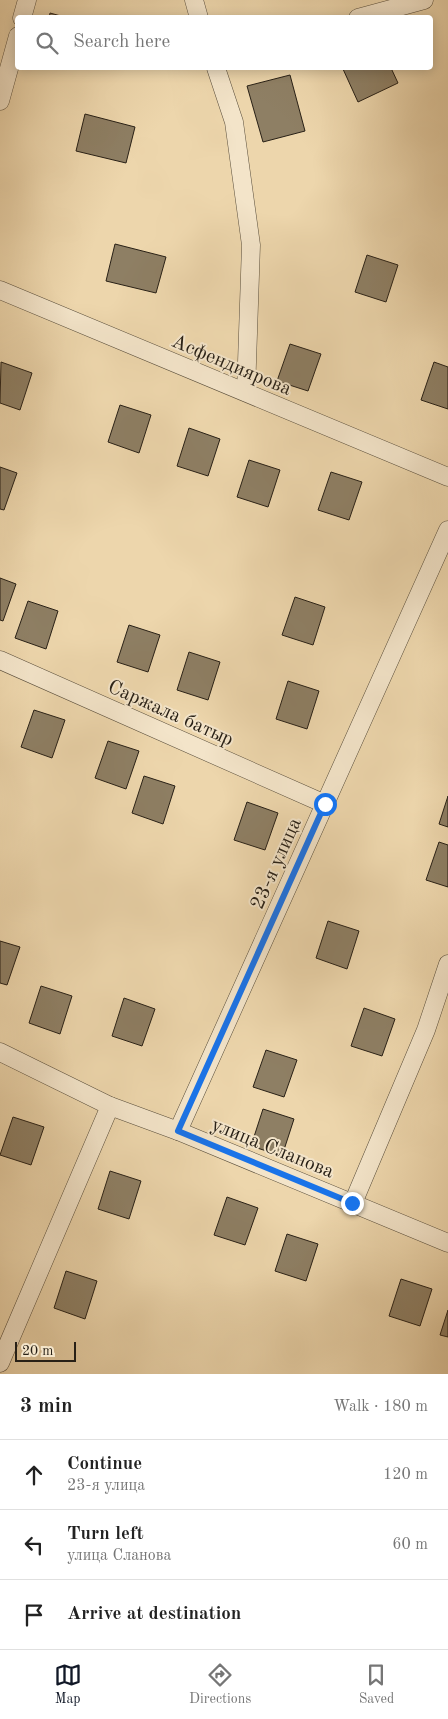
<!DOCTYPE html>
<html lang="en">
<head>
<meta charset="utf-8">
<style>
  body { margin:0; font-family:"Old Standard TT",serif; background:#f2f2f2; color:#222 }
  .scale { position:absolute; left:15px; bottom:12px; width:61px; box-sizing:border-box; padding-left:5px; border:2px solid #282016; border-top:0; font-size:14px; line-height:18px; white-space:nowrap; color:#282016; -webkit-text-stroke:4px #f3e4c9; paint-order:stroke }
  .stop { position:absolute; width:15px; height:15px; margin:-11px; border:4px solid #1a73e8; border-radius:50%; background:#fff }
  .stop.end { background:#1a73e8; border-color:#fff; box-shadow:0 1px 5px #0008 }
  .list { margin:0; padding:0; list-style:none }
  h2 { display:flex; justify-content:space-between; align-items:center; height:65px; margin:0; padding:0 20px; font-size:21px }
  h2 small { font-size:16px; font-weight:400; color:#767676 }
  .list li { display:grid; grid-template-columns:32px 1fr auto; gap:15px; align-items:center; box-sizing:border-box; height:70px; padding:0 20px; border-top:1px solid #e0e0e0 }
  .list b { display:block; font-size:19px; white-space:nowrap }
  .list p { margin:0; font-size:16px; white-space:nowrap; color:#767676 }
  .list em { font-size:16px; font-style:normal; color:#767676 }
  .icon { flex:none; width:28px; height:28px; fill:none; stroke:currentColor; stroke-width:2; stroke-linecap:round; stroke-linejoin:round }
  .map { position:relative; flex:none; width:448px; height:1374px; overflow:hidden }
  .search { position:absolute; background:#fff; box-shadow:0 2px 12px #0003; left:15px; right:15px; top:15px; height:55px; display:flex; align-items:center; gap:12px; box-sizing:border-box; padding:0 18px; border-radius:5px; color:#767676; font-size:19px }
  .sheet { height:275px; background:#fff }
  nav { display:flex; justify-content:space-around; align-items:center; box-sizing:border-box; height:70px; border-top:1px solid #e0e0e0; background:#fff; font-size:14px; color:#767676 }
  nav a { display:grid; justify-items:center; gap:2px }
  nav .on { color:#111827 }
  .map>svg:first-child { display:block }
  .building { fill:#8e7f64; stroke:#282016 }
  .lines { fill:none; stroke-linecap:round; stroke-linejoin:round }
  .street-casing { stroke:#594e3c; stroke-width:19 }
  .street { stroke:#f3e4c9; stroke-width:18 }
  .route { stroke:#1a73e8; stroke-width:6 }
  .labels { text-anchor:middle; stroke-width:4; stroke-linejoin:round; paint-order:stroke }
  .street-label { font-size:20px; fill:#282016; stroke:#f3e4c9 }
</style>
</head>
<body>
<div class="map">
<svg width="448" height="1374" viewBox="0 0 448 1374">
  <rect width="100%" height="100%" fill="#edd6ac"/>
  <filter id="stains"><feTurbulence type="fractalNoise" baseFrequency=".004" numOctaves="4"/><feColorMatrix values="0 0 0 0 .2 0 0 0 0 .09 0 0 0 0 .02 0 0 0 .5 -.17"/></filter>
  <radialGradient id="worn" r=".72"><stop offset=".6" stop-color="#630" stop-opacity="0"/><stop offset="1" stop-color="#630" stop-opacity=".3"/></radialGradient>
  <g class="building">
    <path d="M 50,13 L 68,18 L 49,18 Z"/>
    <path d="M 345,68 L 391,68 L 398,83 L 358,102 L 343,69 Z"/>
    <path d="M 290,75 L 305,131 L 263,142 L 247,86 Z"/>
    <path d="M 85,114 L 135,127 L 126,163 L 76,151 Z"/>
    <path d="M 115,244 L 166,257 L 156,293 L 106,281 Z"/>
    <path d="M 367,255 L 398,265 L 386,302 L 355,292 Z"/>
    <path d="M 290,344 L 321,354 L 308,391 L 277,381 Z"/>
    <path d="M 1,362 L 32,373 L 20,410 L 0,403 Z"/>
    <path d="M 434,362 L 448,367 L 448,409 L 421,400 Z"/>
    <path d="M 120,405 L 151,415 L 139,453 L 108,442 Z"/>
    <path d="M 189,428 L 220,439 L 208,476 L 177,466 Z"/>
    <path d="M 249,460 L 280,470 L 268,507 L 237,497 Z"/>
    <path d="M 0,467 L 17,473 L 4,510 L 0,509 Z"/>
    <path d="M 331,472 L 362,482 L 349,520 L 318,510 Z"/>
    <path d="M 0,578 L 16,584 L 3,621 L 0,620 Z"/>
    <path d="M 295,597 L 325,607 L 313,645 L 282,635 Z"/>
    <path d="M 28,601 L 58,611 L 46,649 L 15,638 Z"/>
    <path d="M 129,625 L 160,635 L 148,672 L 117,662 Z"/>
    <path d="M 189,652 L 220,662 L 208,700 L 177,690 Z"/>
    <path d="M 288,681 L 319,691 L 307,729 L 276,719 Z"/>
    <path d="M 34,710 L 65,720 L 52,758 L 21,747 Z"/>
    <path d="M 108,741 L 139,751 L 126,789 L 95,778 Z"/>
    <path d="M 144,776 L 175,786 L 163,824 L 132,813 Z"/>
    <path d="M 448,796 L 448,827 L 439,824 Z"/>
    <path d="M 247,802 L 278,813 L 265,850 L 234,840 Z"/>
    <path d="M 439,842 L 448,845 L 448,887 L 426,880 Z"/>
    <path d="M 328,921 L 359,931 L 347,969 L 316,958 Z"/>
    <path d="M 0,941 L 20,947 L 7,985 L 0,983 Z"/>
    <path d="M 41,986 L 72,996 L 60,1034 L 29,1023 Z"/>
    <path d="M 124,998 L 155,1009 L 142,1046 L 112,1036 Z"/>
    <path d="M 364,1008 L 395,1019 L 382,1056 L 351,1046 Z"/>
    <path d="M 266,1050 L 297,1060 L 284,1097 L 253,1087 Z"/>
    <path d="M 263,1109 L 294,1119 L 282,1156 L 251,1146 Z"/>
    <path d="M 13,1117 L 44,1127 L 31,1165 L 0,1155 Z"/>
    <path d="M 110,1171 L 141,1181 L 129,1219 L 98,1209 Z"/>
    <path d="M 227,1197 L 258,1208 L 245,1245 L 214,1235 Z"/>
    <path d="M 287,1234 L 318,1244 L 306,1281 L 275,1271 Z"/>
    <path d="M 66,1271 L 97,1281 L 85,1319 L 54,1308 Z"/>
    <path d="M 401,1279 L 432,1289 L 420,1326 L 389,1316 Z"/>
    <path d="M 448,1310 L 448,1337 L 440,1335 Z"/>
  </g>
  <g class="lines">
    <defs>
      <g id="street">
        <path d="M 194,0 L 199,18"/>
        <path d="M 22,18 L 27,0"/>
        <path d="M 358,18 L 424,0"/>
        <path d="M 216,68 L 234,122 L 251,245 L 246,392"/>
        <path d="M 0,101 L 18,36"/>
        <path d="M 0,290 L 448,477"/>
        <path d="M 0,660 L 325,804"/>
        <path d="M 0,1052 L 110,1106 L 178,1131 L 448,1243"/>
        <path d="M 178,1131 L 448,530"/>
        <path d="M 353,1203 L 426,1030 L 448,964"/>
        <path d="M 0,1363 L 110,1106"/>
      </g>
    </defs>
    <use href="#street" class="street-casing"/>
    <use href="#street" class="street"/>
  </g>
  <g class="lines">
    <path class="route" d="M 325,804 L 178,1131 L 352,1203"/>
  </g>
  <g class="labels">
    <g class="street-label">
      <text transform="translate(232 364) rotate(23)" y="7">Асфендиярова</text>
      <text transform="translate(171 712) rotate(24)" y="7">Саржала батыр</text>
      <text transform="translate(275 863) rotate(-66)" y="7">23-я улица</text>
      <text transform="translate(273 1147) rotate(22)" y="7">улица Сланова</text>
    </g>
  </g>
  <rect width="100%" height="100%" filter="url(#stains)"/>
  <rect width="100%" height="100%" fill="url(#worn)"/>
</svg>
<div class="scale">20 m</div>
<div class="stop" style="left:325px;top:804px"></div>
<div class="stop end" style="left:352px;top:1203px"></div>
<div class="search"><svg class="icon" aria-label="search" viewBox="0 0 24 24"><circle cx="10" cy="10" r="6"/><path d="M15 15l6 6"/></svg>Search here</div>
</div>
<section class="sheet">
<h2>3 min<small>Walk · 180 m</small></h2>
<ul class="list">
<li><svg class="icon" aria-label="ahead" viewBox="0 0 24 24"><path d="M12 20V5M6 11l6-6 6 6"/></svg><div><b>Continue</b><p>23-я улица</p></div><em>120 m</em></li>
<li><svg class="icon" aria-label="left" viewBox="0 0 24 24"><path d="M17 20v-9H6M10 6l-5 5 5 5"/></svg><div><b>Turn left</b><p>улица Сланова</p></div><em>60 m</em></li>
<li><svg class="icon" aria-label="arrive" viewBox="0 0 24 24"><path d="M6 21V4h12l-3 4 3 4H6"/></svg><div><b>Arrive at destination</b></div></li>
</ul>
</section>
<nav>
<a class="on"><svg class="icon" aria-label="map" viewBox="0 0 24 24"><path d="M3 6l6-2 6 2 6-2v14l-6 2-6-2-6 2zM9 4v14M15 6v14"/></svg>Map</a>
<a><svg class="icon" aria-label="directions" viewBox="0 0 24 24"><path d="M12 3l9 9-9 9-9-9zM9 14v-3h6M13 9l2 2-2 2"/></svg>Directions</a>
<a><svg class="icon" aria-label="saved" viewBox="0 0 24 24"><path d="M7 4h10v16l-5-4-5 4z"/></svg>Saved</a>
</nav>
</body>
</html>
